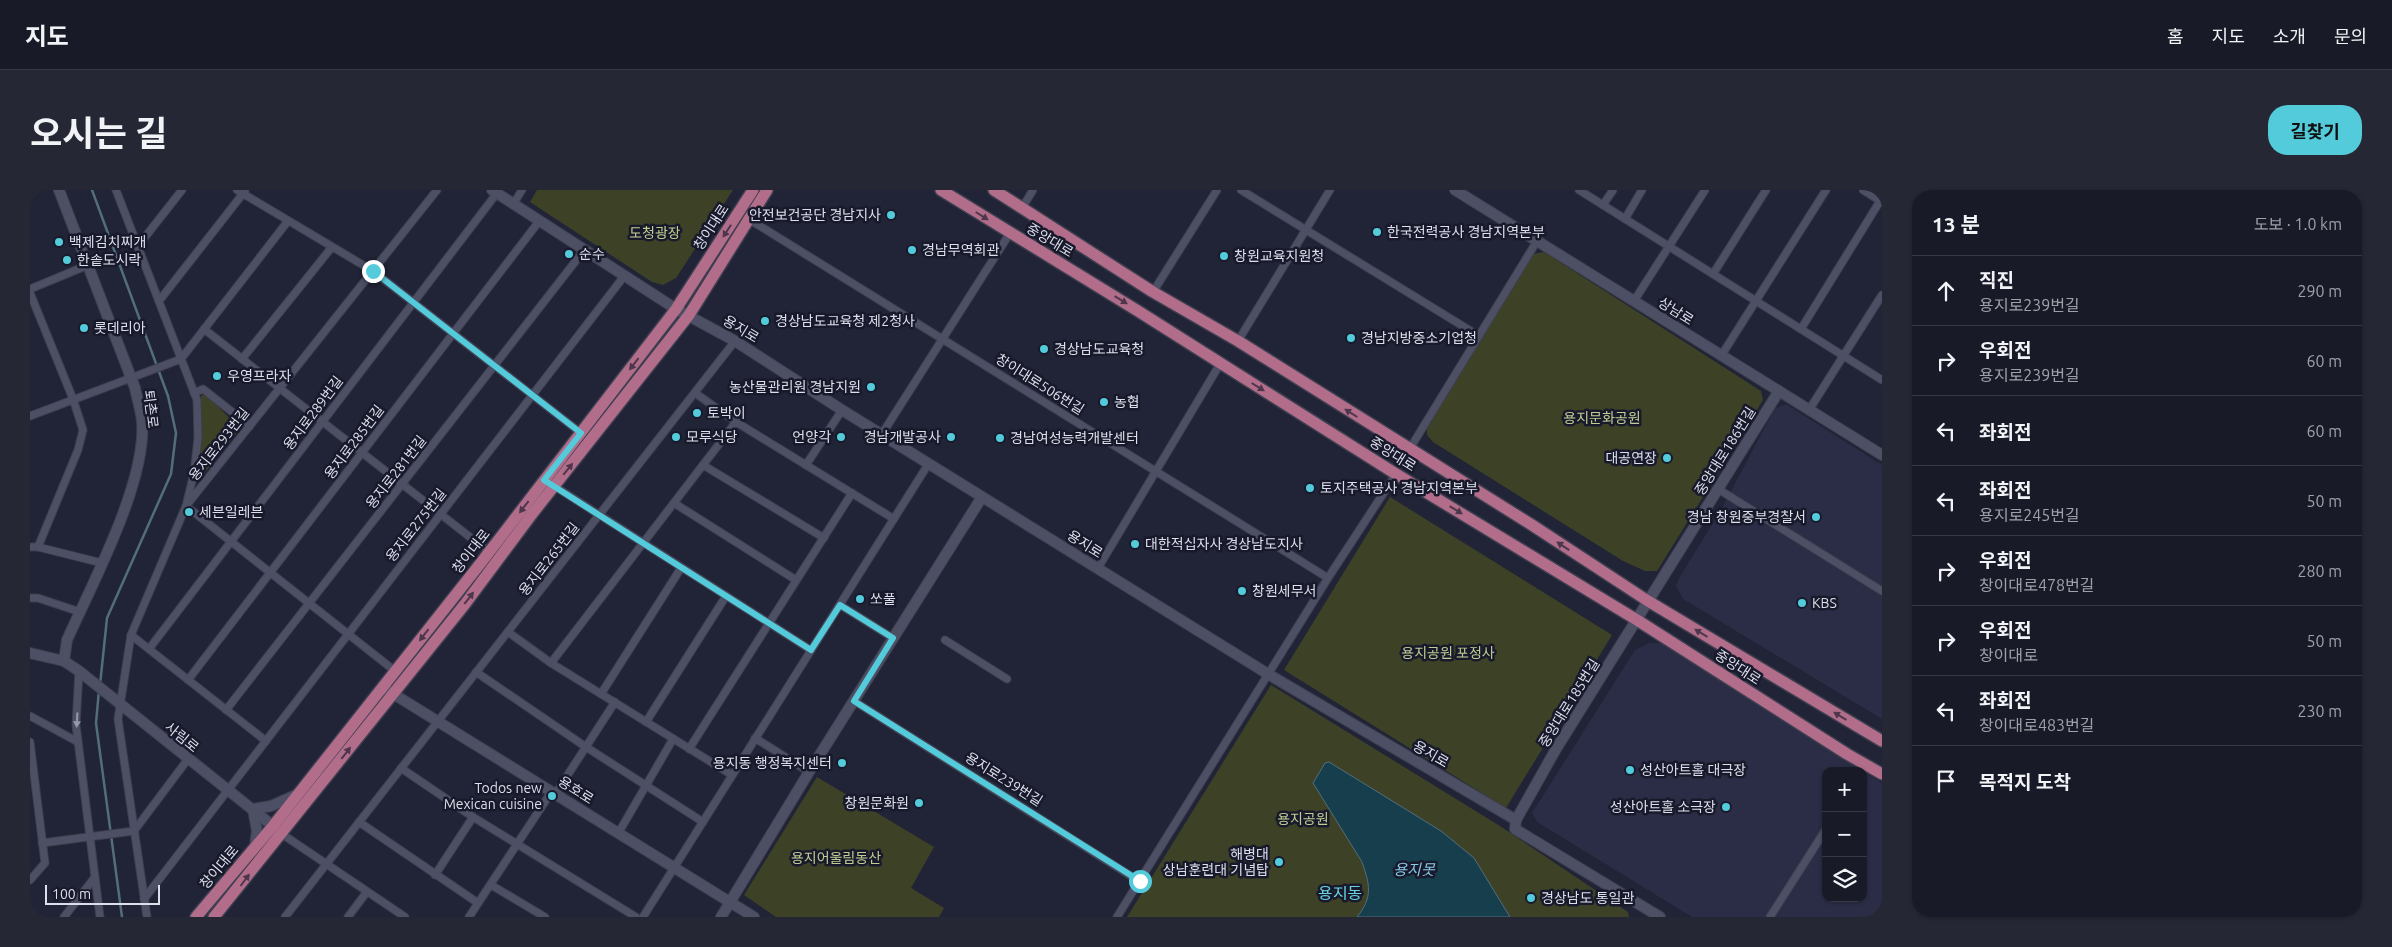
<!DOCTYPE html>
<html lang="ko">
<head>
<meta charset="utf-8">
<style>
  body { margin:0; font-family:Ubuntu,"Noto Sans KR",sans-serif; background:#262734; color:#f1f3f6 }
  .controls { position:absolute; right:15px; bottom:15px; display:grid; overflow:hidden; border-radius:10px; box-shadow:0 1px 4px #0004 }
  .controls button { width:45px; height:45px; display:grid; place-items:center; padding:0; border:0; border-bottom:1px solid #373845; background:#191a28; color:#f1f3f6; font:25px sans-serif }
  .scale { position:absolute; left:15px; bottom:12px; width:115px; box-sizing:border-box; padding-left:5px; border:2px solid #dddfec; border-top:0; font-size:14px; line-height:18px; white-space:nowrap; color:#dddfec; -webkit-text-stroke:4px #181a2c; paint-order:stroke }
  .stop { position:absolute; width:15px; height:15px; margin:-11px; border:4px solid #53cbda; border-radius:50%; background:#fff }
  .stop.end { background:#53cbda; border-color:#fff; box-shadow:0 1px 5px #0008 }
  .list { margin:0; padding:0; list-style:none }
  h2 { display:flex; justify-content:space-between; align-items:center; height:65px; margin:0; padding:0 20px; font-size:21px }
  h2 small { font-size:16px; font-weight:400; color:#9fa1a8 }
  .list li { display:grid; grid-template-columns:32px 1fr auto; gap:15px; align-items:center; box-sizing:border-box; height:70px; padding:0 20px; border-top:1px solid #373845 }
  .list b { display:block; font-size:19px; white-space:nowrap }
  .list p { margin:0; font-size:16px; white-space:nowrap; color:#9fa1a8 }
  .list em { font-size:16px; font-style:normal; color:#9fa1a8 }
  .icon { flex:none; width:28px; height:28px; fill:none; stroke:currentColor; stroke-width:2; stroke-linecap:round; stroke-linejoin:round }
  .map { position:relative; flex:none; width:1852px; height:727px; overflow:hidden; border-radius:20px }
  header { display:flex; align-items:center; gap:30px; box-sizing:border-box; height:70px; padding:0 25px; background:#191a28; border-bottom:1px solid #373845 }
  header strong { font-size:24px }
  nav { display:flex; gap:28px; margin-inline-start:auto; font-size:18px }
  .intro { display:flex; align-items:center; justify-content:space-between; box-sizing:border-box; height:120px; padding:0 30px }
  h1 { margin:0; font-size:35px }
  .button { padding:12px 22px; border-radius:20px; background:#53cbda; color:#111; font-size:18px; font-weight:700 }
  main { display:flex; gap:30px; padding:0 30px }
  aside { flex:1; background:#191a28; border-radius:20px; box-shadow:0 1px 4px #0004 }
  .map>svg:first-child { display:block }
  .built { fill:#2a2d45 }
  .green { fill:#3d4227 }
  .water { fill:#173e4d; stroke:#526e7d }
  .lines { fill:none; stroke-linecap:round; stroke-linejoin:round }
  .stream { stroke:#526e7d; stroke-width:2.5 }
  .street-casing { stroke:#3d3f4f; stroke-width:9 }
  .secondary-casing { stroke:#3d3f4f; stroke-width:12 }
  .primary-casing { stroke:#3d3f4f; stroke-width:14 }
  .street { stroke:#4d5065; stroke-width:7 }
  .secondary { stroke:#4d5065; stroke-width:10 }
  .primary { stroke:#b16d8a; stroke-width:11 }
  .oneway { fill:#4e374d }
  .oneway2 { fill:#9598a8 }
  .route { stroke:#53cbda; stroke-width:6 }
  .poi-dot { fill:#53cbda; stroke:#181a2c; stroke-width:2 }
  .labels { text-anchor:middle; stroke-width:5; stroke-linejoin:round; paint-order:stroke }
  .poi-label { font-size:14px; fill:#dddfec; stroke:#181a2c; text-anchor:start }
  .street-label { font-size:14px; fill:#dddfec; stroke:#181a2c }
  .park-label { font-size:14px; fill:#c0cc90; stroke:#181a2c }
  .water-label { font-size:15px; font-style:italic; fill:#84cae6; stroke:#181a2c }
  .quarter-label { font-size:16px; fill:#69d3e1; stroke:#181a2c }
</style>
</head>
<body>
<header>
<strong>지도</strong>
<nav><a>홈</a><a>지도</a><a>소개</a><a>문의</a></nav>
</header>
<div class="intro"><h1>오시는 길</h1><a class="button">길찾기</a></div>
<main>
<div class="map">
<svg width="1852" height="727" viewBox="0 0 1852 727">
  <rect width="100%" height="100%" fill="#212336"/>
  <g class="built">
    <path d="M 1756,214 L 1852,275 L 1852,529 L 1653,409 L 1646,396 L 1649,388 L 1691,320 L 1745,218 Z"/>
    <path d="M 1619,453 L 1633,453 L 1644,460 L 1832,581 L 1796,581 L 1796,708 L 1833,708 L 1833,582 L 1852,593 L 1852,727 L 1662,727 L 1507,632 L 1502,623 L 1605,460 Z"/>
  </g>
  <g class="green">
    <path d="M 507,0 L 703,0 L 646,88 L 633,95 L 622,92 L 500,12 Z"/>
    <path d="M 1514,62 L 1731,201 L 1733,210 L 1627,381 L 1615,381 L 1593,371 L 1403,252 L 1397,245 L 1397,237 L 1503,64 Z"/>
    <path d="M 175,203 L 210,239 L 164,296 L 169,255 L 171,206 Z"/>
    <path d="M 1360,307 L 1582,445 L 1476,618 L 1254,480 Z"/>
    <path d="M 1241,495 L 1470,636 L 1598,722 L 1599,727 L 1097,727 Z"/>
    <path d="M 787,587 L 904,657 L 881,698 L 914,718 L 909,727 L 746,727 L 714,705 Z"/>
  </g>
  <path class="water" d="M 1299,572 L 1411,641 L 1444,668 L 1480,727 L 1327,727 C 1343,707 1340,695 1332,672 L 1283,593 L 1295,573 Z"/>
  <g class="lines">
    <g class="stream">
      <path d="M 62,0 L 138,206 L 146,243 L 141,284 L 77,428 L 70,495"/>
      <path d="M 69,500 L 66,533 L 92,727"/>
    </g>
    <defs>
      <g id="street">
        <path d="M 86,0 L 167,210 L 168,248 L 164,283 L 156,316 L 101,445 L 88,529 L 117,727"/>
        <path d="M 207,0 L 343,81 L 551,243"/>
        <path d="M 1211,0 L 1449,146"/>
        <path d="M 1549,0 L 1852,190"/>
        <path d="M 1833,0 L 1852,12"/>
        <path d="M 484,13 L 492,0"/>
        <path d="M 1573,15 L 1583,0"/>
        <path d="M 992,18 L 1003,0"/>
        <path d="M 717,28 L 1298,388"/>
        <path d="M 1595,29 L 1612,0"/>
        <path d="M 108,56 L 152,0"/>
        <path d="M 1683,84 L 1736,0"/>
        <path d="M 0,99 L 58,75"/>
        <path d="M 1123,102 L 1187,0"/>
        <path d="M 0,103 L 43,209 L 53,240 L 48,260 L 8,357"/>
        <path d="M 129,111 L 215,1"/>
        <path d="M 1604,111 L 1675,0"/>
        <path d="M 174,139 L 459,362"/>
        <path d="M 1771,139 L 1850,11"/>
        <path d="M 1208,151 L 1300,0"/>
        <path d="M 1691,166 L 1796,0"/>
        <path d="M 212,169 L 302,57"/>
        <path d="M 164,203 L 173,199 L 220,236"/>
        <path d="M 665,203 L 706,232 L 864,329"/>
        <path d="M 1779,220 L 1852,105"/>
        <path d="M 0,226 L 151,169 L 258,31"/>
        <path d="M 852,244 L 980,43"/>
        <path d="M 1379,260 L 1507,51"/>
        <path d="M 673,275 L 794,348"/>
        <path d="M 776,275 L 812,220"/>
        <path d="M 521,294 L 781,460"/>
        <path d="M 1688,299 L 1852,401"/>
        <path d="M 644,313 L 766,390"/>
        <path d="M 0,357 L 8,357 L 72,373"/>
        <path d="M 1068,378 L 1190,174"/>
        <path d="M 0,408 L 8,408 L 50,422"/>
        <path d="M 810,415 L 863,448"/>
        <path d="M 478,442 L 521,473 L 702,585"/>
        <path d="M 101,445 L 236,551"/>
        <path d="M 915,450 L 977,489"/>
        <path d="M 119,459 L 467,3"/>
        <path d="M 521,473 L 706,232"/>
        <path d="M 49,481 L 46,535 L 70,727"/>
        <path d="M 365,481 L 156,316 L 407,0"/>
        <path d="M 446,482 L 556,557 L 673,632"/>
        <path d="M 158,490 L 510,30"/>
        <path d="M 571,504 L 651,378"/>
        <path d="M 824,511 L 1109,691"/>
        <path d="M 196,520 L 555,59"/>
        <path d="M 0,526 L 48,552"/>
        <path d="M 616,532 L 696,406"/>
        <path d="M 725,548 L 779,582"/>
        <path d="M 0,552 L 15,673 L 0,690"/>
        <path d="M 659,559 L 822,303"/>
        <path d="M 371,578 L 443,627 L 606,727"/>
        <path d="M 526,603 L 585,512"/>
        <path d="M 329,632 L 448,713"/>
        <path d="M 249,642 L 375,727"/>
        <path d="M 589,642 L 643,549"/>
        <path d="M 12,653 L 104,641 L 158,569"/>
        <path d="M 405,685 L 443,627"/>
        <path d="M 461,695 L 515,727"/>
        <path d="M 114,709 L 595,85"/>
        <path d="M 34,727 L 65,687"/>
        <path d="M 255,727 L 705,151"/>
        <path d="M 318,727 L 336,703"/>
        <path d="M 439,727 L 522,601"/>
        <path d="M 613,727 L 899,273"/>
        <path d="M 1087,727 L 1298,388 L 1366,284"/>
        <path d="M 1740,727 L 1796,639"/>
      </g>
      <g id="secondary">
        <path d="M 29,0 L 105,198 C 107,209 111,220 112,231 C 117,292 62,394 37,450 L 34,471"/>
        <path d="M 462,0 L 646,119 L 705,151 L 812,220 L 1238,484 L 1486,630 L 1485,639 L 1630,727"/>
        <path d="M 1425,0 L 1852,265"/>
        <path d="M 0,463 L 34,471 L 49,481 L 243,636"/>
        <path d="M 357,500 L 724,727"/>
        <path d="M 223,619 L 241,616 L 268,604"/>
        <path d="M 223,619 L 227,641 L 225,656"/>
        <path d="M 1486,630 L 1526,559 L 1749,201"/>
        <path d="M 691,727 L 779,582 L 952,307"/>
      </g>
      <g id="primary">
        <path d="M 911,0 L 1108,121 L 1366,284 L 1607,430 L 1817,564 L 1852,584"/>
        <path d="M 964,0 L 1123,102 L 1208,151 L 1502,335 L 1618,411 L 1852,551"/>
        <path d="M 166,727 L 243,636 L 450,374 L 646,119 L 723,0"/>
        <path d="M 184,727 L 435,414 L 502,324 L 659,125 L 737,0"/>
      </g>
    </defs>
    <use href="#street" class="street-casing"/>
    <use href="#secondary" class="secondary-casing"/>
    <use href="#primary" class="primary-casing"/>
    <use href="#street" class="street"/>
    <use href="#secondary" class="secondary"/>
    <use href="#primary" class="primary"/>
  </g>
  <defs><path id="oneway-solid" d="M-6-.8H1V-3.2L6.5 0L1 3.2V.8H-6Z" transform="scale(1.25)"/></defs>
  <g class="oneway">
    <use href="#oneway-solid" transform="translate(952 26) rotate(32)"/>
    <use href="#oneway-solid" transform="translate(697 41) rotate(123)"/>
    <use href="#oneway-solid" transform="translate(1091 110) rotate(31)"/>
    <use href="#oneway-solid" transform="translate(604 174) rotate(128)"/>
    <use href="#oneway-solid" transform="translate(1228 197) rotate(32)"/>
    <use href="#oneway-solid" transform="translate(1321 223) rotate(-148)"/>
    <use href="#oneway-solid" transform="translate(538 279) rotate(-51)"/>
    <use href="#oneway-solid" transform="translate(494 317) rotate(128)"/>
    <use href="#oneway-solid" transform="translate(1426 320) rotate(31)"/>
    <use href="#oneway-solid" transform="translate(1533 356) rotate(-147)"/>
    <use href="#oneway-solid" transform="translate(439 408) rotate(-52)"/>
    <use href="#oneway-solid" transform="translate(1671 443) rotate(-149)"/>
    <use href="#oneway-solid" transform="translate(394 445) rotate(128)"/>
    <use href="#oneway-solid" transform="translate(1810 526) rotate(-149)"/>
    <use href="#oneway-solid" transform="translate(316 563) rotate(-52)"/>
    <use href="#oneway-solid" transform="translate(215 690) rotate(-53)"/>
  </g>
  <use class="oneway2" href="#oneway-solid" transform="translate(47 530) rotate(93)"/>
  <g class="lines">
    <path class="route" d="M 343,81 L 551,243 L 514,290 L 781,460 L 810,415 L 863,448 L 824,511 L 1110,691"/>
  </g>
  <g class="poi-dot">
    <circle cx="861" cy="25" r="5"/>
    <circle cx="1347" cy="42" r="5"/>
    <circle cx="29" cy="52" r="5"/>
    <circle cx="882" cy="60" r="5"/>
    <circle cx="539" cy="64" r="5"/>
    <circle cx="1194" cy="66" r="5"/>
    <circle cx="37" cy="70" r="5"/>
    <circle cx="735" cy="131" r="5"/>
    <circle cx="54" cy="138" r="5"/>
    <circle cx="1321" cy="148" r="5"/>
    <circle cx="1014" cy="159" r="5"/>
    <circle cx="187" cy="186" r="5"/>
    <circle cx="841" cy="197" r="5"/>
    <circle cx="1074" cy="212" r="5"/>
    <circle cx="667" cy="223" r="5"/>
    <circle cx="646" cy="247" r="5"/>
    <circle cx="811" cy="247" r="5"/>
    <circle cx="921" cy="247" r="5"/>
    <circle cx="970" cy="248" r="5"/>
    <circle cx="1637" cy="268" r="5"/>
    <circle cx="1280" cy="298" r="5"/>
    <circle cx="159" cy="322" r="5"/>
    <circle cx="1786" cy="327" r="5"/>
    <circle cx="1105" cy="354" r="5"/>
    <circle cx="1212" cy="401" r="5"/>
    <circle cx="830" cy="409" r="5"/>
    <circle cx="1772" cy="413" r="5"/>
    <circle cx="812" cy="573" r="5"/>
    <circle cx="1600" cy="580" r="5"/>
    <circle cx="522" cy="606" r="5"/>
    <circle cx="889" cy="613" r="5"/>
    <circle cx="1696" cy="617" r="5"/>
    <circle cx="1249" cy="672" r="5"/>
    <circle cx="1501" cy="708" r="5"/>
  </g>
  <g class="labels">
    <g class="poi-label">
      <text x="851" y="30" text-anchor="end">안전보건공단 경남지사</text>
      <text x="1357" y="47">한국전력공사 경남지역본부</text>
      <text x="39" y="57">백제김치찌개</text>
      <text x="892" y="65">경남무역회관</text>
      <text x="549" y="69">순수</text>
      <text x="1204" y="71">창원교육지원청</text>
      <text x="47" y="75">한솥도시락</text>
      <text x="745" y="136">경상남도교육청 제2청사</text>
      <text x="64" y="143">롯데리아</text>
      <text x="1331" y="153">경남지방중소기업청</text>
      <text x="1024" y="164">경상남도교육청</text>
      <text x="197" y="191">우영프라자</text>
      <text x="831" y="202" text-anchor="end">농산물관리원 경남지원</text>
      <text x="1084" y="217">농협</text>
      <text x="677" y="228">토박이</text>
      <text x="656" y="252">모루식당</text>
      <text x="801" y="252" text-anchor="end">언양각</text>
      <text x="911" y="252" text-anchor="end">경남개발공사</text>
      <text x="980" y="253">경남여성능력개발센터</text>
      <text x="1627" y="273" text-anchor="end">대공연장</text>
      <text x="1290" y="303">토지주택공사 경남지역본부</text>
      <text x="169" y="327">세븐일레븐</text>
      <text x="1776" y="332" text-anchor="end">경남 창원중부경찰서</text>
      <text x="1115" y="359">대한적십자사 경상남도지사</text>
      <text x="1222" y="406">창원세무서</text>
      <text x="840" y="414">쏘풀</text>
      <text x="1782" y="418">KBS</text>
      <text x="802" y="578" text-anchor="end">용지동 행정복지센터</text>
      <text x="1610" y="585">성산아트홀 대극장</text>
      <text x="512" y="603" text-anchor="end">Todos new<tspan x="512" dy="16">Mexican cuisine</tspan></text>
      <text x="879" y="618" text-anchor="end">창원문화원</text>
      <text x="1686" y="622" text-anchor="end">성산아트홀 소극장</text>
      <text x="1239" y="669" text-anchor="end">해병대<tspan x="1239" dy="16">상남훈련대 기념탑</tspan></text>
      <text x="1511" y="713">경상남도 통일관</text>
    </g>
    <g class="street-label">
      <text transform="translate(681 37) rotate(-57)" y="5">창이대로</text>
      <text transform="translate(1020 50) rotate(31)" y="5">중앙대로</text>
      <text transform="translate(1646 121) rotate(32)" y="5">상남로</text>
      <text transform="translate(711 139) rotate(31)" y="5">용지로</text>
      <text transform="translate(1010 194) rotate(32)" y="5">창이대로506번길</text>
      <text transform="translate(121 219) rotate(83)" y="5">퇴촌로</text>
      <text transform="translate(283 223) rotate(-53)" y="5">용지로289번길</text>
      <text transform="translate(324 252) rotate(-53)" y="5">용지로285번길</text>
      <text transform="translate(189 254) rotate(-52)" y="5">용지로293번길</text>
      <text transform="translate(1695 261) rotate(-58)" y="5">중앙대로186번길</text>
      <text transform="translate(1363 264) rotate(32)" y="5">중앙대로</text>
      <text transform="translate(366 282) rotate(-52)" y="5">용지로281번길</text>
      <text transform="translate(386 335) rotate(-52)" y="5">용지로275번길</text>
      <text transform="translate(1055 354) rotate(32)" y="5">용지로</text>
      <text transform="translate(441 361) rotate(-52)" y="5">창이대로</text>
      <text transform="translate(519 369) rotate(-52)" y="5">용지로265번길</text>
      <text transform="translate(1708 477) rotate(33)" y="5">중앙대로</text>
      <text transform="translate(1539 513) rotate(-58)" y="5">중앙대로185번길</text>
      <text transform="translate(152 547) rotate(39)" y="5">사림로</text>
      <text transform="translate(1401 564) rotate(30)" y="5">용지로</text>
      <text transform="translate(974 589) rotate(32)" y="5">용지로239번길</text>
      <text transform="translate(546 600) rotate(32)" y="5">용호로</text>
      <text transform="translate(189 677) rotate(-50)" y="5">창이대로</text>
    </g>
    <g class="park-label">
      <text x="625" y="48">도청광장</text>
      <text x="1572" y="233">용지문화공원</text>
      <text x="1418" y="468">용지공원 포정사</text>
      <text x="1273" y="634">용지공원</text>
      <text x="806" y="673">용지어울림동산</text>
    </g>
    <g class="water-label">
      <text x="1384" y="685">용지못</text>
    </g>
    <g class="quarter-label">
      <text x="1310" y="709">용지동</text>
    </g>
  </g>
</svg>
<div class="controls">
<button>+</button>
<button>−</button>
<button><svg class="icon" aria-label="layers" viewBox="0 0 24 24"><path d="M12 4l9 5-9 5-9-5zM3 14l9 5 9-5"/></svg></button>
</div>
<div class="scale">100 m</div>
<div class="stop" style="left:1110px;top:691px"></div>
<div class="stop end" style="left:343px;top:81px"></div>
</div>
<aside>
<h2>13 분<small>도보 · 1.0 km</small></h2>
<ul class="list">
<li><svg class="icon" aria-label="ahead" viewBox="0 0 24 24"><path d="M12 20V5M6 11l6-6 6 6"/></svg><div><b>직진</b><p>용지로239번길</p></div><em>290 m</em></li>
<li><svg class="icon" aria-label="right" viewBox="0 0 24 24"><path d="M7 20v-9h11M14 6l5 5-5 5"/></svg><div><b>우회전</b><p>용지로239번길</p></div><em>60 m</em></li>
<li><svg class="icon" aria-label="left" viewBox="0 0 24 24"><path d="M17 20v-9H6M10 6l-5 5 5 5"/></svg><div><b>좌회전</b></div><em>60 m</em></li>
<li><svg class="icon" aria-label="left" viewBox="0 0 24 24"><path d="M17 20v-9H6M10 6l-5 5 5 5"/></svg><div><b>좌회전</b><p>용지로245번길</p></div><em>50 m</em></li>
<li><svg class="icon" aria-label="right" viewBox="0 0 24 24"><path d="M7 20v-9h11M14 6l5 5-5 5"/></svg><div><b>우회전</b><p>창이대로478번길</p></div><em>280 m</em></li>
<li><svg class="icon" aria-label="right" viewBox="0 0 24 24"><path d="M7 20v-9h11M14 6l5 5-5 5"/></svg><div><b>우회전</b><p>창이대로</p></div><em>50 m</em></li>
<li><svg class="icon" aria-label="left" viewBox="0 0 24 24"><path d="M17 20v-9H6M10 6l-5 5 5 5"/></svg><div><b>좌회전</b><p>창이대로483번길</p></div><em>230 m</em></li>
<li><svg class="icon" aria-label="arrive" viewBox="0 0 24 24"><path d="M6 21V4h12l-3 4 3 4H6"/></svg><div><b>목적지 도착</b></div></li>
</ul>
</aside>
</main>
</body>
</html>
